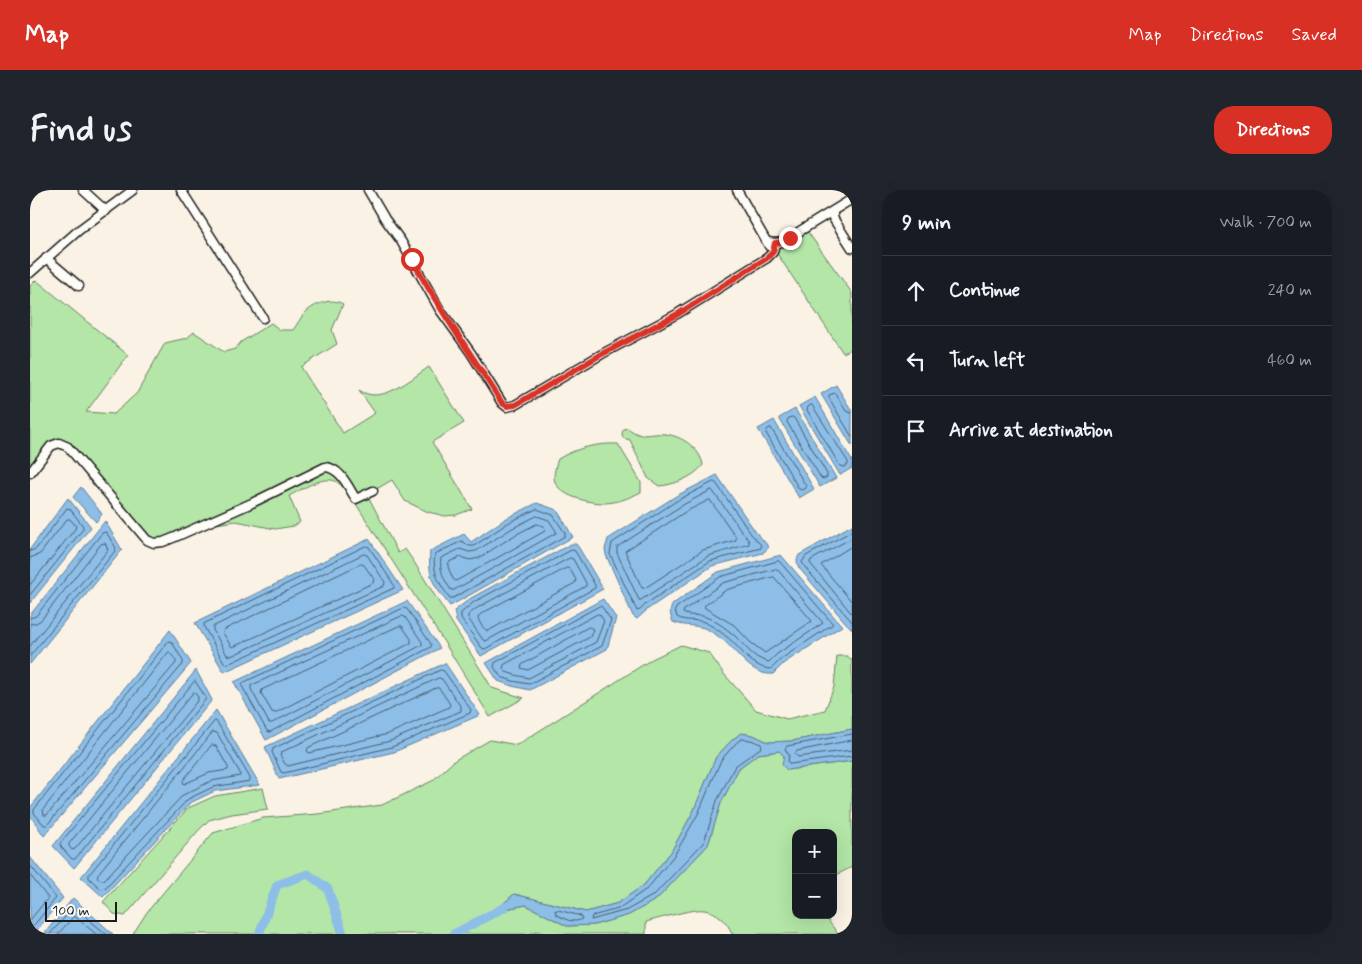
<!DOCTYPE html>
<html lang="en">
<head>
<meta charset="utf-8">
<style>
  body { margin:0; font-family:Mynerve,sans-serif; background:#20242c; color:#f1f3f6 }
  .controls { position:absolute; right:15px; bottom:15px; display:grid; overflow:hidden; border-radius:10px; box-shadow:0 5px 20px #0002 }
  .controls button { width:45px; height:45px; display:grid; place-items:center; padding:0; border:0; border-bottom:1px solid #363941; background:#171b24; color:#f1f3f6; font:25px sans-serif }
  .scale { position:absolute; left:15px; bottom:12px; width:72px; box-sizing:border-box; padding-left:5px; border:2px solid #1c1c1c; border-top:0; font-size:14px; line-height:18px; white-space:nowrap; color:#1c1c1c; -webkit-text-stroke:4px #fdfcf7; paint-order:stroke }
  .stop { position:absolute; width:15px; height:15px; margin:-11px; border:4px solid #d93025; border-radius:50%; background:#fff }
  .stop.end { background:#d93025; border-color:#fff; box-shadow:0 1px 5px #0008 }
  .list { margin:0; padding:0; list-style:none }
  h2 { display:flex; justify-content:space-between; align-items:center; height:65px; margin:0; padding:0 20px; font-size:21px }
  h2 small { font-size:16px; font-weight:400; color:#9ea1a6 }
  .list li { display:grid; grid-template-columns:32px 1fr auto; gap:15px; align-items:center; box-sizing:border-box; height:70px; padding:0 20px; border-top:1px solid #363941 }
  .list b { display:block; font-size:19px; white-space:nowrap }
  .list em { font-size:16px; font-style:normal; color:#9ea1a6 }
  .icon { flex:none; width:28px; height:28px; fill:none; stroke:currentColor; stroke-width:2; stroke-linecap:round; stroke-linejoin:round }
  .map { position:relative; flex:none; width:822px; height:744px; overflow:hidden; border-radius:20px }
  header { display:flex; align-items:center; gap:30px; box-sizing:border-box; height:70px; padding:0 25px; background:#d93025; color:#fff }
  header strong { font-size:24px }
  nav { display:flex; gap:28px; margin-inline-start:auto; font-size:18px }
  .intro { display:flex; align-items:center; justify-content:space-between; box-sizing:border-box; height:120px; padding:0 30px }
  h1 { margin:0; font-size:35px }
  .button { padding:12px 22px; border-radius:20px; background:#d93025; color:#fff; font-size:18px; font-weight:700 }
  main { display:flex; gap:30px; padding:0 30px }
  aside { flex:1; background:#171b24; border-radius:20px; box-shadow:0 5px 20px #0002 }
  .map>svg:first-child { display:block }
  .green { fill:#b3e6a7; stroke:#688162 }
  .water { fill:#8cbee8; stroke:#5f7d96 }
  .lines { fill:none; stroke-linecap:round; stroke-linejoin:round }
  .shore { stroke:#495d6e; stroke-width:1 }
  .river { stroke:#8cbee8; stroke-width:9 }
  .minor-casing { stroke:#1c1c1c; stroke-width:11 }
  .minor { stroke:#fdfcf7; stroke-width:8 }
  .route { stroke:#d93025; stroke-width:6 }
</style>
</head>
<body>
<header>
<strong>Map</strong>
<nav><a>Map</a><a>Directions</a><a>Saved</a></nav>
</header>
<div class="intro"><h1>Find us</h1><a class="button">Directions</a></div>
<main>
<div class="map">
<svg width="822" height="744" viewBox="0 0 822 744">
  <rect width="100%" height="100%" fill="#faf2e5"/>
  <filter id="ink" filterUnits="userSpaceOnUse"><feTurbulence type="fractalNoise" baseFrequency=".02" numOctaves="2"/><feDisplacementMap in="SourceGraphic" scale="10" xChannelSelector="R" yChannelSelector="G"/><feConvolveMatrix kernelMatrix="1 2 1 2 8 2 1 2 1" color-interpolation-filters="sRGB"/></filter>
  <g filter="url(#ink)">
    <g class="green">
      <path d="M 777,41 L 822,103 L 822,159 L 813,163 L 746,62 L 749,56 Z"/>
      <path d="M 6,90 L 98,165 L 56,222 L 84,224 L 107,203 L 135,153 L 157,148 L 164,142 L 194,162 L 205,159 L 211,152 L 241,133 L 250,140 L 263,140 C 267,135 270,128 275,123 C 284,114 301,107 313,114 L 302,140 L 307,154 L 271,177 L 313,243 L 345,223 L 329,200 C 352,216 380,189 399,177 L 434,233 L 402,252 L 442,319 L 426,325 L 415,326 L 398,322 L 375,311 L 362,290 L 343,301 L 339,308 L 368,363 L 375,359 L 384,372 L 462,498 L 494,508 L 460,527 L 414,452 L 319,303 C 315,300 312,295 307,292 C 294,284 271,300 259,306 L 270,332 L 264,336 L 245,339 L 206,331 L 167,337 L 124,353 L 46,265 L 29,253 L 0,278 L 0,96 Z"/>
      <path d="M 597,238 C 601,240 606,244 611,245 C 619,245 627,243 635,244 C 652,246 670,258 673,275 C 664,287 644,295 629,296 L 618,288 L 600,250 L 593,248 L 592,243 L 594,239 Z"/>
      <path d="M 588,254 L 611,292 L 611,302 C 599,308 587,313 573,313 C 559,313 526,306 524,288 C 524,282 526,274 528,269 C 546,258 567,253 588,254 Z"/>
      <path d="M 651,455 L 679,463 L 694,484 L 726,520 L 757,529 L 795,520 L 804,497 L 807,466 L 817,466 L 822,470 L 822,539 L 762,551 L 738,552 L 723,545 L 711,543 L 702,550 L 686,567 L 663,622 L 641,662 L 614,695 L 588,713 L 556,722 L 484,704 L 466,721 L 496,715 L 537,736 L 564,735 L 599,725 L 627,709 L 678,655 L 691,613 L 709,578 L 728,564 L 749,561 L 754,566 L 757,580 L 822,571 L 822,677 L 804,686 L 803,689 L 803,643 L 766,643 L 766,725 L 794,725 L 808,744 L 702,744 C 698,732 687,721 674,720 C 664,718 628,729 616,732 L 616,744 L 517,744 L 507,741 L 499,744 L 103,744 L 117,722 L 183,643 L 233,628 L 288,624 L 352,615 L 402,591 L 425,570 L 460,550 L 487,555 L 622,469 Z"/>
      <path d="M 233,598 L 238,619 L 202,624 L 179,630 L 168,641 L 95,726 L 84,724 L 73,712 L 158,618 L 185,606 Z"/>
    </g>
    <g class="water">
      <path d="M 806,195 L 822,221 L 822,256 L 791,204 Z"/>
      <path d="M 785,207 L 822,271 L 822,278 L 810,285 L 769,216 Z"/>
      <path d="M 765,219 L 806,288 L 790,297 L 749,228 Z"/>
      <path d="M 744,230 L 784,299 L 769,308 L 728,239 Z"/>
      <path d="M 687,285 L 725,341 L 739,357 L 733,363 L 682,376 L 618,419 L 607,429 L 603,426 L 576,365 L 575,359 L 578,349 L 646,306 Z"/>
      <path d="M 51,297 L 72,324 L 66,332 L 43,307 Z"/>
      <path d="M 38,308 L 61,337 L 0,413 L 0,359 Z"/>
      <path d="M 507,313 L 527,320 L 543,347 L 420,416 C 403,394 398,389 400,361 L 434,344 L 441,352 L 475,329 Z"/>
      <path d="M 75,331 L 92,360 L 0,474 L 0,425 Z"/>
      <path d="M 822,335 L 822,439 L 815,432 L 769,378 C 767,373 766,370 769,365 Z"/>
      <path d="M 339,349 L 373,400 L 194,482 L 165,433 Z"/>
      <path d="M 541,354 L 546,354 L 549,358 L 573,399 L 451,466 L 426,431 L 424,421 L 441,408 Z"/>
      <path d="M 751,365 L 812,436 L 754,473 L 743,484 C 721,486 708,462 693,450 C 688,446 677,438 670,437 C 660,435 653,436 643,432 C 640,425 639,420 643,414 L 688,382 Z"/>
      <path d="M 573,409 L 586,428 L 577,459 L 500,500 L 482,496 L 468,491 L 456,473 Z"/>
      <path d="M 377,411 L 410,458 L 236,550 L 204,492 Z"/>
      <path d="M 140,440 L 161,473 L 14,646 L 0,625 L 0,618 Z"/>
      <path d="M 415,473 L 450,525 L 364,562 L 249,589 L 235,557 Z"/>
      <path d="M 166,480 L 182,510 L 44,678 L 23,656 Z"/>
      <path d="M 186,520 L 230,595 L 185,601 L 160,613 L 73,707 L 51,687 Z"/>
      <path d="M 822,539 L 822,571 L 757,580 L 752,575 L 754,566 L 749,561 L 728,564 L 709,578 L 691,613 L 678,655 L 627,709 L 599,725 L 564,735 L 537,736 L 496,715 L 465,721 L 484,704 L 556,722 L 588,713 L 614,695 L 641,662 L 663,622 L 686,567 L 702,550 L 711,543 L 723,545 L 738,552 L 762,551 Z"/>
      <path d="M 0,667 L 33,708 L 3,744 L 0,744 Z"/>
      <path d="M 43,708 L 83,744 L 14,744 Z"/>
    </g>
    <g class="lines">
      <g class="shore">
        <path d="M 782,215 L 818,272 L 818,275 L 814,277 L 810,276 L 777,220 L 778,217 Z"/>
        <path d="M 822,223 L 816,221 L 805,203 L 799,205 L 799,208 L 822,247"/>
        <path d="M 762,227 L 764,228 L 797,284 L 797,287 L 794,289 L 791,288 L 757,232 L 758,229 Z"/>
        <path d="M 741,238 L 776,296 L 776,298 L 773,300 L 769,299 L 736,243 L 737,240 Z"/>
        <path d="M 684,292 L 686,293 L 721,344 L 731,355 L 731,358 L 680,371 L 616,414 L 610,420 L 607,421 L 580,364 L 582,353 L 648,310 Z"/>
        <path d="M 682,300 L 719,351 L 719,354 L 678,366 L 611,410 L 609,410 L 587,363 L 587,357 L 651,316 Z"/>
        <path d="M 680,310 L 706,347 L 706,350 L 673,360 L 615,398 L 612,398 L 595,361 L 655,322 Z"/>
        <path d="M 507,319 L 523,325 L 535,343 L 535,346 L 423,408 L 420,408 C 409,394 402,381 405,364 L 432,351 L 439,356 L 444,356 L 478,333 Z"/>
        <path d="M 507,326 L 519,330 L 526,341 L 526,343 L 424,400 L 421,400 C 414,390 409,380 411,368 L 430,359 L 439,362 L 446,361 L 481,339 Z"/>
        <path d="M 507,334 L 514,336 L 515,341 L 426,391 L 423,389 L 418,377 L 419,372 L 430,367 L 440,370 L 449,368 L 485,345 Z"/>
        <path d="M 822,341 L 776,366 L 772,372 L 774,376 L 822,432"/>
        <path d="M 822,348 L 781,370 L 780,373 L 822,424"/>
        <path d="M 336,356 L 339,357 L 364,395 L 364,398 L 198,474 L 195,474 L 174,437 L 174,434 Z"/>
        <path d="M 822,356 L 791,375 L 822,412"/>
        <path d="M 542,360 L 545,361 L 565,395 L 565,398 L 455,459 L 452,458 L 431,429 L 431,423 L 444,412 Z"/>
        <path d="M 0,361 L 6,359 L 37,318 L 40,319 L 53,336 L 53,339 L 0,405"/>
        <path d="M 334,364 L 337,365 L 355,392 L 354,396 L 201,466 L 197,465 L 183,440 L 183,437 Z"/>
        <path d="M 0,368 L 10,364 L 37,329 L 40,329 L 46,336 L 45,339 L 0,395"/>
        <path d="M 540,368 L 543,369 L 556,393 L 556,396 L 456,451 L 453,450 L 438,428 L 438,425 L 447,418 Z"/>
        <path d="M 749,371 L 803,434 L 751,469 L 741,479 C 721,478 711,458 697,447 C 691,442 681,435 674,432 C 665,429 656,432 647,427 L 645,420 L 647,417 L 690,387 Z"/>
        <path d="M 331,374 L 334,375 L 344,389 L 343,393 L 203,457 L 201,456 L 193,443 L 194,440 Z"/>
        <path d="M 537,378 L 540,379 L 546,390 L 545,393 L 458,441 C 454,440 448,431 448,427 L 451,424 Z"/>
        <path d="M 747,379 L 793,433 L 747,464 L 739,472 C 721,469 713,451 699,441 C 693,436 684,430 676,427 C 669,424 660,427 653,423 L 654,420 L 693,393 Z"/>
        <path d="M 744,387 L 782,431 L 735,463 L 720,452 L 704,435 L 675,418 L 674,416 L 696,400 Z"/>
        <path d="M 570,416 L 572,417 L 581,430 L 572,456 L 499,494 L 483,491 L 471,487 L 464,477 L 465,473 Z"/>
        <path d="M 374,418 L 377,419 L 401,454 L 401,457 L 240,542 L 237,541 L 212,496 L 213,493 Z"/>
        <path d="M 568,424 L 570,425 L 574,431 L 566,452 L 499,488 L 485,485 L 476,482 L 473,479 L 474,475 Z"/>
        <path d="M 372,426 L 375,427 L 392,452 L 392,455 L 242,533 L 239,533 L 221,499 L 221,496 Z"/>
        <path d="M 0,428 L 6,426 L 72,343 L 76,342 L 86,358 L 85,361 L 0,466"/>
        <path d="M 0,434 L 6,433 L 11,430 L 71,354 L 75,353 L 78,360 L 0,456"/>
        <path d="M 369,436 L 372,436 L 381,449 L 381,453 L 245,523 L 242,522 L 231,503 L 232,500 Z"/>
        <path d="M 559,437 L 563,439 L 560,447 L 498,480 L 491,478 L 492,475 Z"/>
        <path d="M 139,451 L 142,452 L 153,471 L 153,474 L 17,635 L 14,635 L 4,623 L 4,620 Z"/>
        <path d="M 139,462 L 146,470 L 146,473 L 17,625 L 14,625 L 13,620 Z"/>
        <path d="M 411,480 L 414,481 L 441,520 L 440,523 L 362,557 L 254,583 L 251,582 L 242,562 L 243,559 Z"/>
        <path d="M 409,488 L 412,489 L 431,517 L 431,521 L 360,551 L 258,576 L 255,574 L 250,565 L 252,562 Z"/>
        <path d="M 165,491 L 176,508 L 175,510 L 45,669 L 42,669 L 31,657 L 30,654 Z"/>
        <path d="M 406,498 L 409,498 L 420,514 L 419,517 L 358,544 L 279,563 L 277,561 L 278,558 Z"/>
        <path d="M 164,502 L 168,507 L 168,510 L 45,659 L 42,660 L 39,656 L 39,654 Z"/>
        <path d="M 185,531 L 187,532 L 220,588 L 220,591 L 183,597 L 158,609 L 75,698 L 71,699 L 59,688 L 59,685 Z"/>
        <path d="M 183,542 L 187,543 L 210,583 L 210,586 L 181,591 L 153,605 L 74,690 L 71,690 L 67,687 L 68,684 Z"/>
        <path d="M 822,544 L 757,556 L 755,559 L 759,565 L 758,572 L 760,574 L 822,566"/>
        <path d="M 712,549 L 721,550 L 731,554 L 732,557 L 705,576 L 687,611 L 674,652 L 624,705 L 597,720 L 561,730 L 562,726 L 588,719 L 618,698 L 645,664 L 668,624 L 691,570 L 706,553 Z"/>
        <path d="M 822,550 L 767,561 L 765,564 L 768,567 L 822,560"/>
        <path d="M 182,555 L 186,556 L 198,577 L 198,580 L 179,583 L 154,594 L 153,591 Z"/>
        <path d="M 0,675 L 26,708 L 0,740"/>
        <path d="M 0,685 L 18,708 L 0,730"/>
        <path d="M 528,720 L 551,726 L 552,729 C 543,734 534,729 526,724 L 525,721 Z"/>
        <path d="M 20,744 L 44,717 L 76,744"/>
        <path d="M 28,744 L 44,726 L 66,744"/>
      </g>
      <g class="river">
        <path d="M 229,744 L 247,695 L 278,684 L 298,699 L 313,744"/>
        <path d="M 424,744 L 475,717"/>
      </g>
      <defs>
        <g id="minor">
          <path d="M 53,0 L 76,21"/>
          <path d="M 151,0 L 233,128"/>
          <path d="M 338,0 L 355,29 L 371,51 L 410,120 L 441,163 L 472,213 L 477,217 L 485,215 L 572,164 L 647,124 L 737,68 L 743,62 L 745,53"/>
          <path d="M 707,0 L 739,56"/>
          <path d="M 803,22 L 803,28 L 822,58"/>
          <path d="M 738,52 L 745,53 L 752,52 L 822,9"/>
          <path d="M 16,68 L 49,96"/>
          <path d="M 0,83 L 49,40 L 103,0"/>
          <path d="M 0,283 L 21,256 L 29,253 L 38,257 L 117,350 L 124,353 L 133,352 L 143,348 L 222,313 L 295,277 C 311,278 318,297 326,309 L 343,301"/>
        </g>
      </defs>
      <use href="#minor" class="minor-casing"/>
      <use href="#minor" class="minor"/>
    </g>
  </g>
  <g class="lines" filter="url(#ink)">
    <path class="route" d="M 382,69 C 409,120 442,165 472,213 L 477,216 L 485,215 L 572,164 L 648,124 L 737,68 L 743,62 L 745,53 L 752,52 L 760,48"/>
  </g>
</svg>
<div class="controls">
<button>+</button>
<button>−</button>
</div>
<div class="scale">100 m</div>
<div class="stop" style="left:382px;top:69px"></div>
<div class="stop end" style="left:760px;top:48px"></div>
</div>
<aside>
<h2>9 min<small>Walk · 700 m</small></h2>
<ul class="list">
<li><svg class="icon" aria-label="ahead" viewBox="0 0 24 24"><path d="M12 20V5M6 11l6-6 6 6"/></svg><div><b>Continue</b></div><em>240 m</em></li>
<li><svg class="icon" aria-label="left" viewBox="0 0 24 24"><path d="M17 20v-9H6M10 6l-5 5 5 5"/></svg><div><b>Turn left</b></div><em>460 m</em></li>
<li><svg class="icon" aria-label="arrive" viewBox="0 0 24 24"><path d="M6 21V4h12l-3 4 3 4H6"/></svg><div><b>Arrive at destination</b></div></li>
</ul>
</aside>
</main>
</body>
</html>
